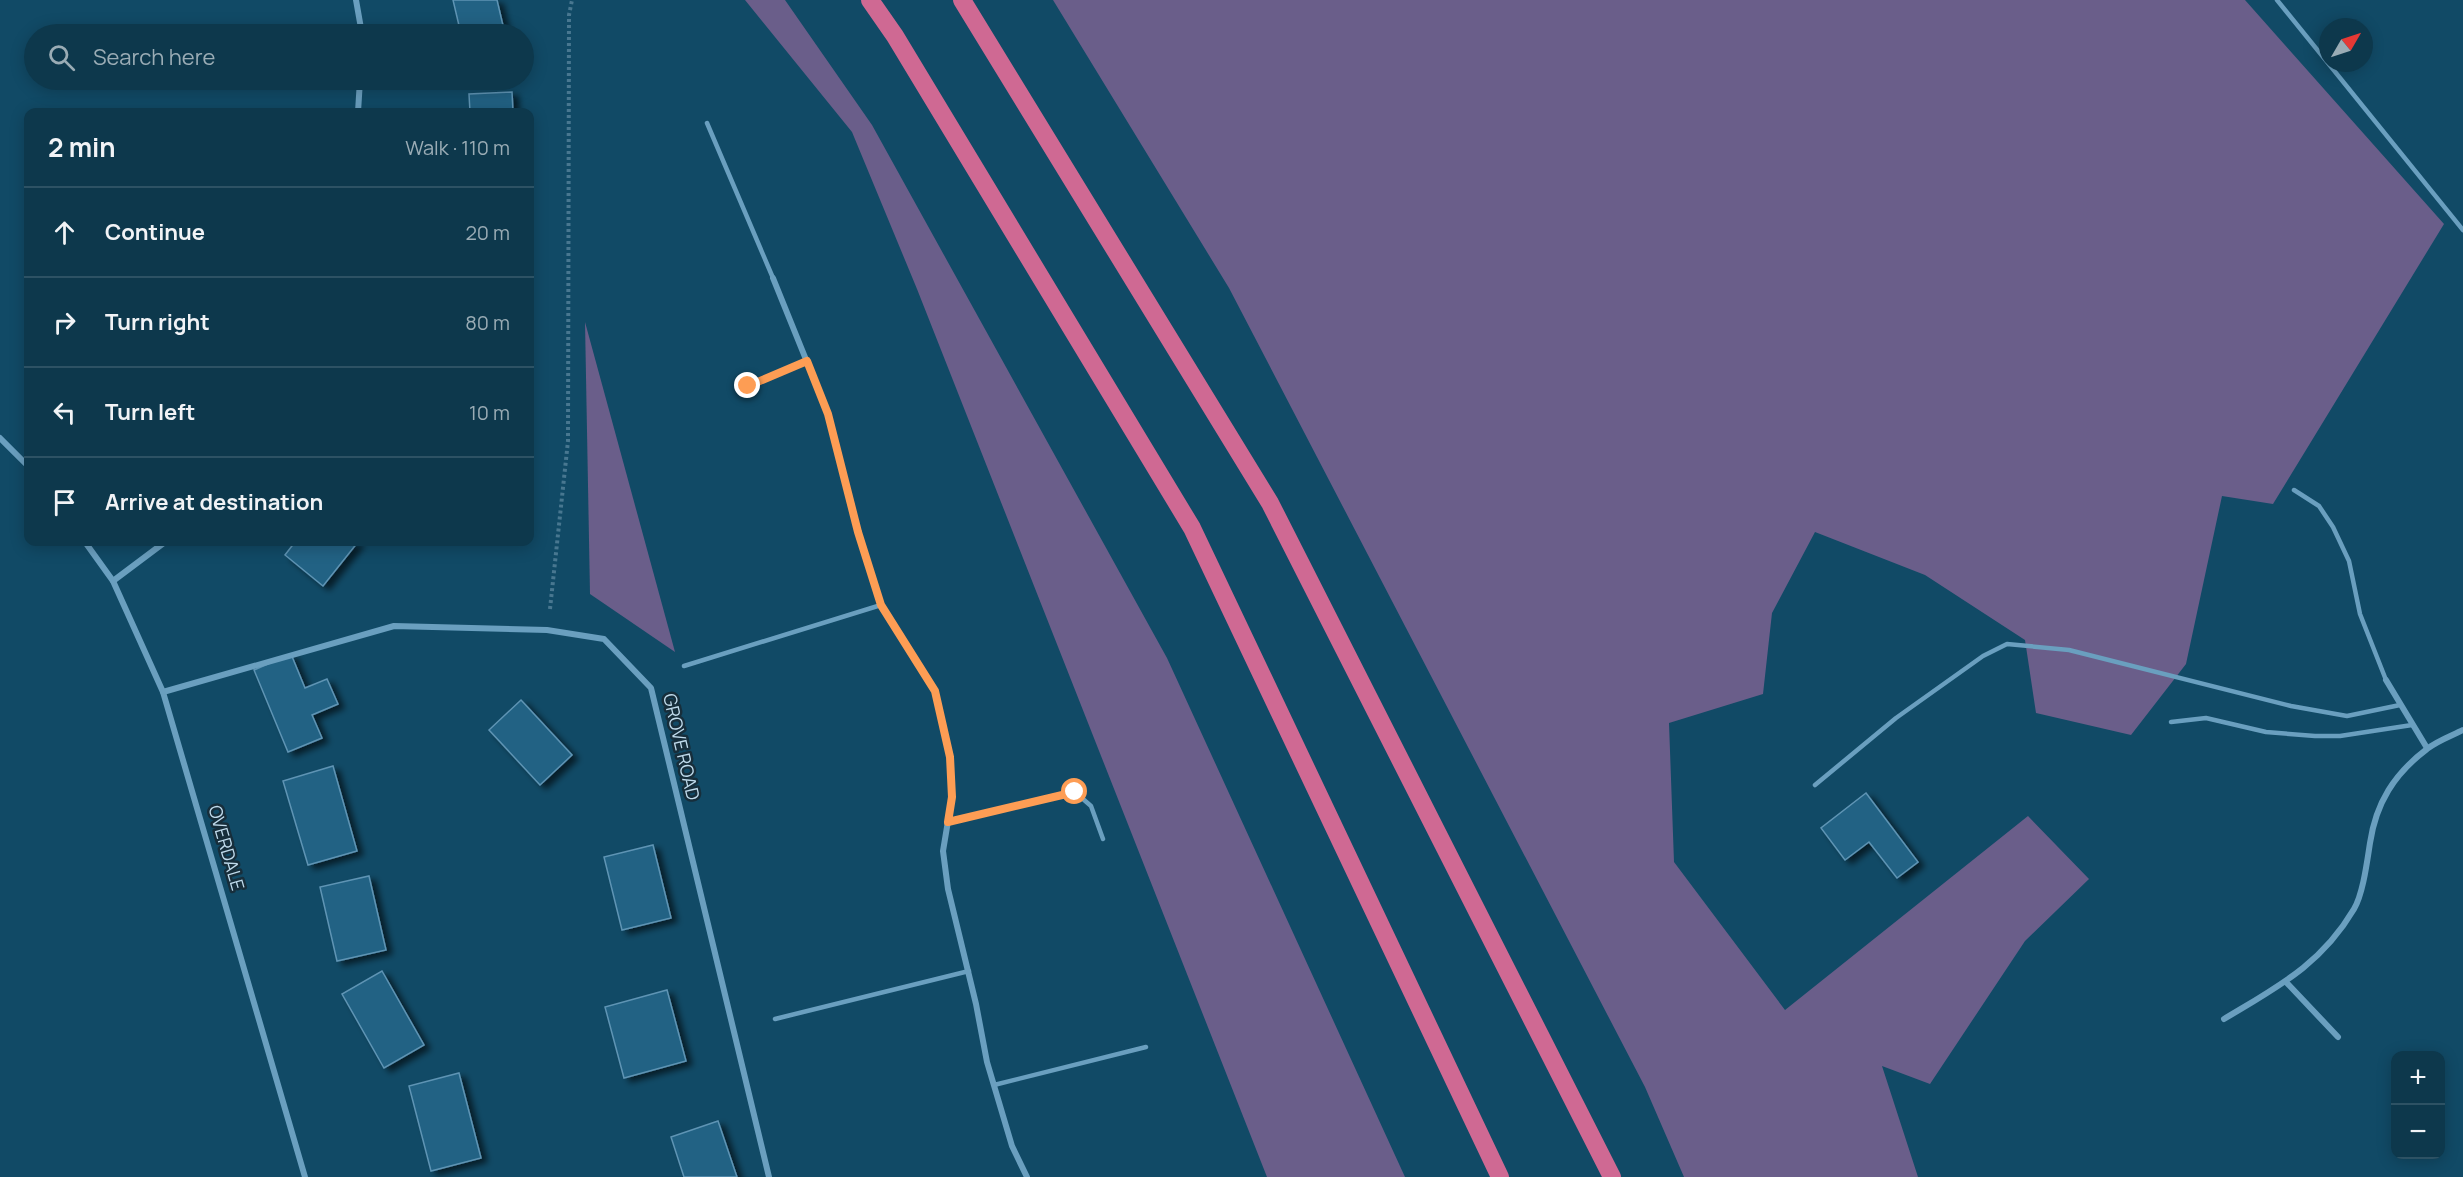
<!DOCTYPE html>
<html lang="en">
<head>
<meta charset="utf-8">
<style>
  body { margin:0; font-family:Manrope,sans-serif; background:#163f53; color:#f1f3f6 }
  .controls { position:absolute; right:18px; bottom:18px; display:grid; overflow:hidden; border-radius:12px; box-shadow:0 3px 15px #0003 }
  .controls button { width:54px; height:54px; display:grid; place-items:center; padding:0; border:0; border-bottom:2px solid #2d5264; background:#0d384c; color:#f1f3f6; font:30px sans-serif }
  .compass { position:absolute; left:2319px; top:18px; width:54px; height:54px; border-radius:50%; background:#0d384c; box-shadow:0 3px 15px #0003; rotate:51deg }
  .stop { position:absolute; width:18px; height:18px; margin:-14px; border:4px solid #fd9d54; border-radius:50%; background:#fff }
  .stop.end { background:#fd9d54; border-color:#fff; box-shadow:0 2px 6px #0008 }
  .list { margin:0; padding:0; list-style:none }
  h2 { display:flex; justify-content:space-between; align-items:center; height:78px; margin:0; padding:0 24px; font-size:26px }
  h2 small { font-size:20px; font-weight:400; color:#9aacb5 }
  .list li { display:grid; grid-template-columns:39px 1fr auto; gap:18px; align-items:center; box-sizing:border-box; height:90px; padding:0 24px; border-top:2px solid #2d5264 }
  .list b { display:block; font-size:22px; white-space:nowrap }
  .list em { font-size:20px; font-style:normal; color:#9aacb5 }
  .icon { flex:none; width:33px; height:33px; fill:none; stroke:currentColor; stroke-width:2; stroke-linecap:round; stroke-linejoin:round }
  .map { position:relative; flex:none; width:2463px; height:1177px; overflow:hidden }
  .search { position:absolute; background:#0d384c; box-shadow:0 3px 15px #0003; left:24px; top:24px; width:510px; height:66px; display:flex; align-items:center; gap:15px; box-sizing:border-box; padding:0 21px; border-radius:33px; color:#9aacb5; font-size:22px }
  .panel { position:absolute; background:#0d384c; box-shadow:0 3px 15px #0003; left:24px; top:108px; width:510px; height:438px; border-radius:12px }
  .map>svg:first-child { display:block }
  .green { fill:#6a5e8a }
  .building { fill:#206284; stroke:#5f94b4; stroke-width:1.5; filter:url(#shadow) }
  .lines { fill:none; stroke-linecap:round; stroke-linejoin:round }
  .path { stroke:#487790; stroke-width:4; stroke-dasharray:3 3; stroke-linecap:butt }
  .service { stroke:#6a9fbf; stroke-width:4.5 }
  .minor { stroke:#6a9fbf; stroke-width:6 }
  .motorway { stroke:#cf6993; stroke-width:18 }
  .route { stroke:#fd9d54; stroke-width:8 }
  .labels { text-anchor:middle; stroke-width:5; stroke-linejoin:round; paint-order:stroke }
  .street-label { font-size:18px; fill:#c0dbec; stroke:#172e3b }
</style>
</head>
<body>
<div class="map">
<svg width="2463" height="1177" viewBox="0 0 2463 1177">
  <defs>
    <filter id="shadow"><feDropShadow dx="6" dy="4" stdDeviation="3" flood-color="#0009"/></filter>
  </defs>
  <rect width="100%" height="100%" fill="#114a66"/>
  <g class="green">
    <path d="M 745,0 L 785,0 L 872,125 L 1167,658 L 1405,1177 L 1267,1177 L 917,289 L 852,132 Z"/>
    <path d="M 1053,0 L 2245,0 L 2444,224 L 2273,504 L 2222,496 L 2186,664 L 2131,735 L 2036,713 L 2025,640 L 1925,575 L 1815,532 L 1772,613 L 1763,694 L 1669,723 L 1674,862 L 1785,1010 L 2028,816 L 2089,879 L 2025,941 L 1930,1084 L 1882,1066 L 1918,1177 L 1684,1177 L 1645,1087 L 1229,288 Z"/>
    <path d="M 585,322 L 675,652 L 590,594 Z"/>
  </g>
  <g class="building">
    <path d="M 453,0 L 497,0 L 505,34 L 461,34 Z"/>
    <path d="M 512,92 L 513,112 L 470,112 L 469,94 Z"/>
    <path d="M 295,542 L 358,542 L 323,586 L 285,555 Z"/>
    <path d="M 291,654 L 305,688 L 327,679 L 338,704 L 312,715 L 322,738 L 288,752 L 254,670 Z"/>
    <path d="M 521,700 L 572,755 L 540,785 L 489,730 Z"/>
    <path d="M 333,766 L 357,851 L 308,865 L 283,781 Z"/>
    <path d="M 1866,793 L 1918,862 L 1897,878 L 1869,842 L 1845,860 L 1821,828 Z"/>
    <path d="M 653,845 L 671,918 L 622,930 L 604,857 Z"/>
    <path d="M 369,876 L 386,950 L 337,961 L 320,887 Z"/>
    <path d="M 382,971 L 424,1045 L 384,1068 L 342,994 Z"/>
    <path d="M 667,990 L 686,1061 L 624,1078 L 605,1007 Z"/>
    <path d="M 459,1073 L 481,1158 L 431,1171 L 409,1086 Z"/>
    <path d="M 718,1121 L 737,1177 L 684,1177 L 671,1137 Z"/>
  </g>
  <g class="lines">
    <path class="path" d="M 550,609 L 568,441 L 569,15 L 572,0"/>
    <g class="service">
      <path d="M 2277,0 L 2463,230"/>
      <path d="M 707,123 L 773,278"/>
      <path d="M 2294,490 L 2319,506 L 2333,527 L 2349,561 L 2360,614 L 2386,680"/>
      <path d="M 684,666 L 881,605"/>
      <path d="M 2171,722 L 2206,718 L 2266,732 L 2315,736 L 2340,736 L 2412,725"/>
      <path d="M 1815,785 L 1896,718 L 1983,656 L 2007,644 L 2069,650 L 2291,706 L 2347,716 L 2400,705"/>
      <path d="M 948,822 L 1075,792 L 1091,806 L 1103,839"/>
      <path d="M 775,1019 L 969,971"/>
      <path d="M 994,1085 L 1146,1047"/>
    </g>
    <g class="minor">
      <path d="M 356,0 L 362,34"/>
      <path d="M 358,112 L 360,80"/>
      <path d="M 773,278 L 828,414 L 858,532 L 881,605 L 935,691 L 950,757 L 952,797 L 943,851 L 948,889 L 976,1004 L 987,1062 L 1012,1146 L 1027,1177"/>
      <path d="M 748,386 L 807,361"/>
      <path d="M 0,438 L 28,466"/>
      <path d="M 85,542 L 113,581 L 163,692 L 305,1177"/>
      <path d="M 113,581 L 165,542"/>
      <path d="M 2386,680 L 2427,748"/>
      <path d="M 163,692 L 394,626 L 547,630 L 604,639 L 651,688 L 769,1177"/>
      <path d="M 2286,982 L 2338,1037"/>
      <path d="M 2224,1019 C 2277,987 2321,965 2354,909 C 2363,894 2367,862 2370,843 C 2376,803 2394,774 2427,749 C 2437,741 2451,736 2463,730"/>
    </g>
    <g class="motorway">
      <path d="M 870,0 L 895,36 L 1192,528 L 1500,1177"/>
      <path d="M 962,0 L 1270,503 L 1612,1177"/>
    </g>
  </g>
  <g class="lines">
    <path class="route" d="M 748,386 L 807,361 L 828,414 L 858,532 L 881,605 L 935,691 L 950,757 L 952,797 L 948,822 L 1075,792"/>
  </g>
  <g class="labels">
    <g class="street-label">
      <text transform="translate(681 747) rotate(77)" y="6">GROVE ROAD</text>
      <text transform="translate(226 848) rotate(74)" y="6">OVERDALE</text>
    </g>
  </g>
</svg>
<div class="controls">
<button>+</button>
<button>−</button>
</div>
<svg class="compass" viewBox="-18 -18 36 36"><path d="M0-13l5 13h-10z" fill="#e53935"/><path d="M0 13l5-13h-10z" fill="#9aacb5"/></svg>
<div class="stop" style="left:1075px;top:792px"></div>
<div class="stop end" style="left:748px;top:386px"></div>
<div class="search"><svg class="icon" aria-label="search" viewBox="0 0 24 24"><circle cx="10" cy="10" r="6"/><path d="M15 15l6 6"/></svg>Search here</div>
<section class="panel">
<h2>2 min<small>Walk · 110 m</small></h2>
<ul class="list">
<li><svg class="icon" aria-label="ahead" viewBox="0 0 24 24"><path d="M12 20V5M6 11l6-6 6 6"/></svg><div><b>Continue</b></div><em>20 m</em></li>
<li><svg class="icon" aria-label="right" viewBox="0 0 24 24"><path d="M7 20v-9h11M14 6l5 5-5 5"/></svg><div><b>Turn right</b></div><em>80 m</em></li>
<li><svg class="icon" aria-label="left" viewBox="0 0 24 24"><path d="M17 20v-9H6M10 6l-5 5 5 5"/></svg><div><b>Turn left</b></div><em>10 m</em></li>
<li><svg class="icon" aria-label="arrive" viewBox="0 0 24 24"><path d="M6 21V4h12l-3 4 3 4H6"/></svg><div><b>Arrive at destination</b></div></li>
</ul>
</section>
</div>
</body>
</html>
